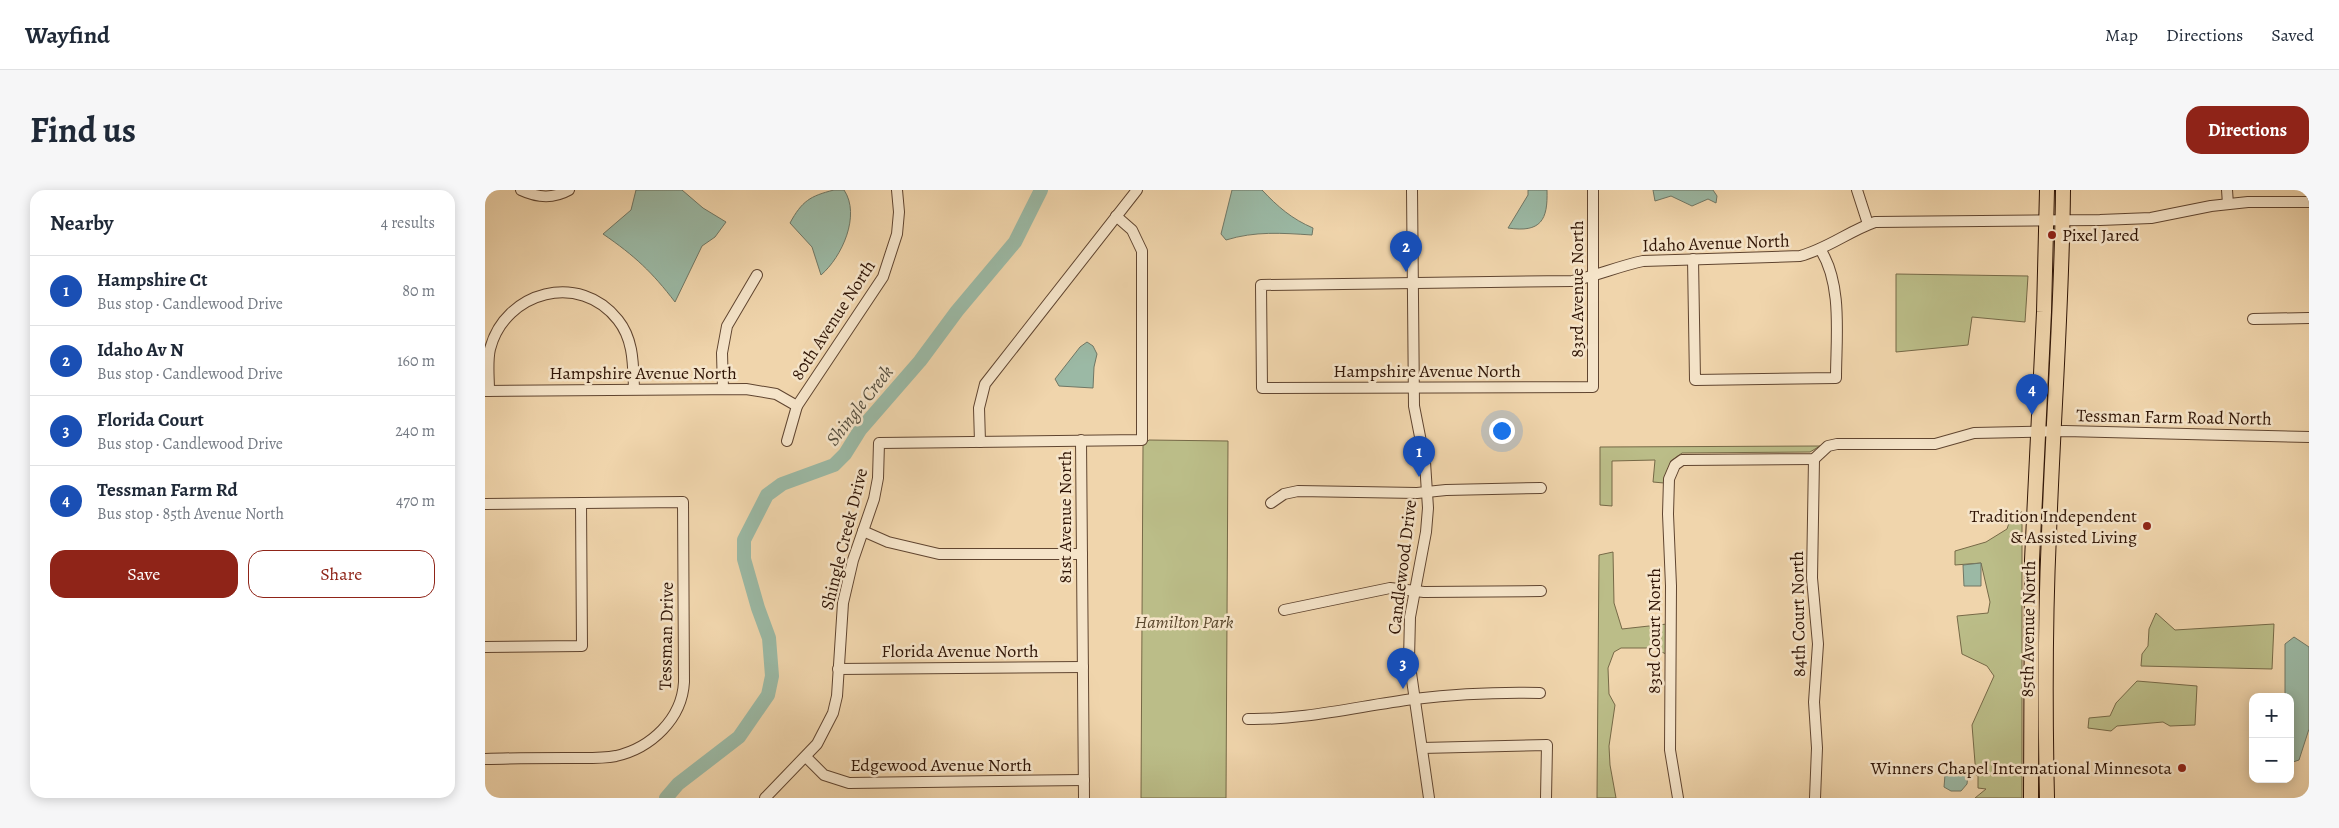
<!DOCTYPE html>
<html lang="en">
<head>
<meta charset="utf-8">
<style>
  body { margin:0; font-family:Alegreya,serif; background:#f6f6f7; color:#1f2937 }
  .controls { position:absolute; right:15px; bottom:15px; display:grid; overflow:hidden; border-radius:10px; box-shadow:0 2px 12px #0003 }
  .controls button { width:45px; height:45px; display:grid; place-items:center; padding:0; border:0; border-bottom:1px solid #e0e1e3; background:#fff; color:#1f2937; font:25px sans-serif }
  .you { position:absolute; left:1016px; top:240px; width:18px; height:18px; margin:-12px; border:4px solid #fff; border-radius:50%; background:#1a73e8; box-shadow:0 0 0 8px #1a73e833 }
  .badge { display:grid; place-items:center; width:32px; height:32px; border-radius:50%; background:#8f2418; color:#fff; font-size:16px; font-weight:700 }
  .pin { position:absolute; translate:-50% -41px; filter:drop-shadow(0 1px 2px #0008) }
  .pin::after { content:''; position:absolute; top:26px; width:18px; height:15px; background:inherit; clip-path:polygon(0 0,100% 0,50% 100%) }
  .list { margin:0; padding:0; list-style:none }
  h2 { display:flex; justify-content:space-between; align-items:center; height:65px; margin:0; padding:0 20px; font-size:21px }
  h2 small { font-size:16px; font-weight:400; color:#747a83 }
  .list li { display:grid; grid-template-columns:32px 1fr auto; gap:15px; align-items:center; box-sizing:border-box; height:70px; padding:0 20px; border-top:1px solid #e0e1e3 }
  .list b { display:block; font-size:19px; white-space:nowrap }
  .list p { margin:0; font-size:16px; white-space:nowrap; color:#747a83 }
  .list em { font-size:16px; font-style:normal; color:#747a83 }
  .actions { display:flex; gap:10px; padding:15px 20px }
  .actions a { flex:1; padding:11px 0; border:1px solid #8f2418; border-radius:15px; text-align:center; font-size:18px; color:#8f2418 }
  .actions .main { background:#8f2418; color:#fff }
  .map { position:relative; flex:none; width:1824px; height:608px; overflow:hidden; border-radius:15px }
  header { display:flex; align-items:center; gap:30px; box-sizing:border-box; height:70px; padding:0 25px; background:#fff; border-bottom:1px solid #e0e1e3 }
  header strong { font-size:24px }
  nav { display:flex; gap:28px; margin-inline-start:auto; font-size:18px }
  .intro { display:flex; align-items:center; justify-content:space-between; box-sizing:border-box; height:120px; padding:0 30px }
  h1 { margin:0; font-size:35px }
  .button { padding:12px 22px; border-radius:15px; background:#8f2418; color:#fff; font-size:18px; font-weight:700 }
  main { display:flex; gap:30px; padding:0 30px }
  aside { flex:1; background:#fff; border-radius:15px; box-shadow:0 2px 12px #0003 }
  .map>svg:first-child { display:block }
  .green { fill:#bbbd88; stroke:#766947 }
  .water { fill:#9bb9a5; stroke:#707765 }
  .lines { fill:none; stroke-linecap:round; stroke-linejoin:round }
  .river { stroke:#9bb9a5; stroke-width:14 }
  .minor-casing { stroke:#604530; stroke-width:12 }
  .major-casing { stroke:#301506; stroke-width:16 }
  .minor { stroke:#f5e4c9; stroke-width:10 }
  .major { stroke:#f0d5ac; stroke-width:14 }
  .poi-dot { fill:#8f2418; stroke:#f5e4c9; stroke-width:2 }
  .labels { text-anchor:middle; stroke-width:5; stroke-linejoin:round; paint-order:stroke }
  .poi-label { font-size:18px; fill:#301506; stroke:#f5e4c9; text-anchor:end }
  .street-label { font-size:18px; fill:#301506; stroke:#f5e4c9 }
  .park-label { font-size:18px; font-style:italic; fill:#5a472d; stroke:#f5e4c9 }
  .water-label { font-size:19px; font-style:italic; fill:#554e3e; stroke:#f5e4c9 }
</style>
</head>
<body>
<header>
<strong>Wayfind</strong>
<nav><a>Map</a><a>Directions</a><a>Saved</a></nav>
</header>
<div class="intro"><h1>Find us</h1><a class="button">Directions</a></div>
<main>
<aside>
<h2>Nearby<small>4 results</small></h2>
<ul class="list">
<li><span class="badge" style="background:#1a4fb4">1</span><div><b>Hampshire Ct</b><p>Bus stop · Candlewood Drive</p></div><em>80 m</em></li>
<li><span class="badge" style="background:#1a4fb4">2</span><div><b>Idaho Av N</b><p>Bus stop · Candlewood Drive</p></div><em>160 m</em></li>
<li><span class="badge" style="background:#1a4fb4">3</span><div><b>Florida Court</b><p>Bus stop · Candlewood Drive</p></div><em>240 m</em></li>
<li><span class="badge" style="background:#1a4fb4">4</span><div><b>Tessman Farm Rd</b><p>Bus stop · 85th Avenue North</p></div><em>470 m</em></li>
</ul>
<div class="actions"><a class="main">Save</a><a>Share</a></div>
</aside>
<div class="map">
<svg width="1824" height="608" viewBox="0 0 1824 608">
  <rect width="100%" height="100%" fill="#f0d5ac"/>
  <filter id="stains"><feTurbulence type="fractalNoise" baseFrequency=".004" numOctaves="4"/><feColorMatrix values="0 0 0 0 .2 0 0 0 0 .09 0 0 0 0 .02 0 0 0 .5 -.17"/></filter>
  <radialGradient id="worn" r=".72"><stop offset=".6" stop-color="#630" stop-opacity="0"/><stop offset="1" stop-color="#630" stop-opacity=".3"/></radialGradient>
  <g class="green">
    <path d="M 1411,84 L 1543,86 L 1540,132 L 1487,127 L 1483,155 L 1411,162 Z"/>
    <path d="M 664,250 L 743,251 L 741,608 L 656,608 L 658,255 Z"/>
    <path d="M 1335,256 L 1325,262 L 1197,263 L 1186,271 L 1179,293 L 1168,292 L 1170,270 L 1127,271 L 1127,316 L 1115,315 L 1115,257 Z"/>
    <path d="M 1537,322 L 1537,608 L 1490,608 L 1501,599 L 1493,598 L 1493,585 L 1491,585 L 1487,535 L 1509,486 L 1502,476 L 1477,464 L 1472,426 L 1503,423 L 1505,412 L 1496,373 L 1470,375 L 1470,361 L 1501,352 L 1522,339 L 1527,324 Z"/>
    <path d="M 1128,362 L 1129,413 L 1137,439 L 1182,434 L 1181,464 L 1168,458 L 1136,458 L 1129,462 L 1123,478 L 1124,504 L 1130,515 L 1124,556 L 1125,575 L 1131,608 L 1112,608 L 1114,365 Z"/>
    <path d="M 1671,423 L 1690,440 L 1789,434 L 1787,479 L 1656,476 L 1657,464 L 1663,456 L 1664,439 Z"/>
    <path d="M 1652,491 L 1712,496 L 1710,535 L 1685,536 L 1678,532 L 1632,536 L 1626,541 L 1603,538 L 1604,528 L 1625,526 L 1631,513 Z"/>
  </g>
  <g class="water">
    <path d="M 151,0 L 197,0 L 218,18 L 241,32 L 230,47 L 217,56 L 190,112 C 167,82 150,66 118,44 L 146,20 Z"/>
    <path d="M 349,0 L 359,0 C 376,25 357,67 336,85 L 327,57 L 305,33 C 317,11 325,6 349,0 Z"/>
    <path d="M 747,0 L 777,0 C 793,17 807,29 828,38 L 827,45 C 797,43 770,41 741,50 L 736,44 Z"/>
    <path d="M 1043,0 L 1062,0 C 1063,30 1056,43 1023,38 L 1043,5 Z"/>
    <path d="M 1168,0 L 1228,0 L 1232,6 L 1231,13 L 1223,9 L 1207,16 L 1186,6 L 1170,11 Z"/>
    <path d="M 602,152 L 608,156 L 612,164 L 609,177 L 608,198 L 574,196 L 570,189 L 595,157 Z"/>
    <path d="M 1496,373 L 1496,396 L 1479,396 L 1478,375 Z"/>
    <path d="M 1809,447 L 1824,457 L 1824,539 L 1814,570 L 1805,573 L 1805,507 L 1800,507 L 1800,454 Z"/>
    <path d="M 1468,578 L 1477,578 L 1483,584 L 1482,594 L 1476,601 L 1466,601 L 1459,597 L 1460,585 Z"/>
  </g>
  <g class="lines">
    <path class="river" d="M 181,608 L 193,594 L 254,547 L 283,505 L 287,486 L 284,448 L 273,418 L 259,369 L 259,350 L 282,305 L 297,294 L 349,275 L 360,264 L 375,240 L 435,171 L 472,121 L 530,52 L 556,0"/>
    <defs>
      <g id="minor">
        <path d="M 36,0 C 53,8 68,9 84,0"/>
        <path d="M 927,0 L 929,216 L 940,272 L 943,318 L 941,342 L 925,427 L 924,469 L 944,608"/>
        <path d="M 1108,0 L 1108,197 L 777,198 L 776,95 L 1087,91 C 1111,86 1134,76 1158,71 L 1315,66 C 1342,59 1364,41 1390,32 L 1615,30 L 1666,28 L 1726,16 L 1763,12 L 1824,12"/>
        <path d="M 1372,0 L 1383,34"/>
        <path d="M 1742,0 L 1743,14"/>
        <path d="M 1208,69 L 1210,190 L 1351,188 C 1351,148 1358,94 1335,59"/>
        <path d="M 1768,129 L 1824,128"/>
        <path d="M 238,199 L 237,163 L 242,136 L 272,85"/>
        <path d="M 0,201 L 261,199 L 291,204 L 312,216"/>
        <path d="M 4,201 C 4,187 2,172 5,159 C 20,101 95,81 133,130 C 149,150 148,175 149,199"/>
        <path d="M 596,250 L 599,608"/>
        <path d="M 302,251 L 312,216 L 398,87 L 412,44 L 414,22 L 412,0"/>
        <path d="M 495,252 L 494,218 L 500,194 L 652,0"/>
        <path d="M 1329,269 L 1327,388 L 1333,454 L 1329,512 L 1332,558 L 1330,608"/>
        <path d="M 786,313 L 799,304 L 813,301 L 932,303 L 961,300 L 1056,298"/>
        <path d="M 0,314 L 198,312 L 199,492 C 197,529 166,558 131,566 C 115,569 97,568 81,568 C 54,568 27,568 0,569"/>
        <path d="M 378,341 L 403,352 L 454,364 L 597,364"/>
        <path d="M 799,420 L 905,398 L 939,402 L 1056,401"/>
        <path d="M 0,457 L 97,456 L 96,313"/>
        <path d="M 353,479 L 598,477"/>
        <path d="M 763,529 C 820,530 874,516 929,509 C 971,504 1013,502 1055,503"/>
        <path d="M 937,558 L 1062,555 L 1061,608"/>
        <path d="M 321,567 L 339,585 L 364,593 L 599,590"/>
        <path d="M 280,608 L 332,554 L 348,523 L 352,506 L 358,413 L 368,370 L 389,309 L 393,288 L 394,253 L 657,250 L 657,61 L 647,40 L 631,26"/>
        <path d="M 1193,608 L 1185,560 L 1186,396 L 1183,324 L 1184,289 L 1190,275 L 1197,270 L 1329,269 L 1343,256 L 1352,254 L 1450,254 L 1489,243 L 1580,241 L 1824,247"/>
      </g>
      <g id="major">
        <path d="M 1546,608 L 1547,370 L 1559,122 L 1562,0"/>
        <path d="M 1562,608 C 1560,520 1560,432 1564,344 C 1568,229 1577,115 1578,0"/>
      </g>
    </defs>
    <use href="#minor" class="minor-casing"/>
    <use href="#major" class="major-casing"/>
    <use href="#minor" class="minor"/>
    <use href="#major" class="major"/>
  </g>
  <g class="poi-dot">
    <circle cx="1567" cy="45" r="5"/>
    <circle cx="1662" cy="336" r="5"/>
    <circle cx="1697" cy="578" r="5"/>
  </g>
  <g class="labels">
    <g class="poi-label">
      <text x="1577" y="51" text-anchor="start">Pixel Jared</text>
      <text x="1652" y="332">Tradition Independent<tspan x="1652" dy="21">&amp; Assisted Living</tspan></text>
      <text x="1687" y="584">Winners Chapel International Minnesota</text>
    </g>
    <g class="street-label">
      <text transform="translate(1231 53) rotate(-2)" y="6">Idaho Avenue North</text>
      <text transform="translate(1092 99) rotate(-90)" y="6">83rd Avenue North</text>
      <text transform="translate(348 130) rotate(-57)" y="6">80th Avenue North</text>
      <text x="942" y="187">Hampshire Avenue North</text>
      <text x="158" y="189">Hampshire Avenue North</text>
      <text transform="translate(1689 227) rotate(1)" y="6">Tessman Farm Road North</text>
      <text transform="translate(580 327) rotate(-90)" y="6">81st Avenue North</text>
      <text transform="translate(359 349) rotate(-76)" y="6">Shingle Creek Drive</text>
      <text transform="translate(917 377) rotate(-83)" y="6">Candlewood Drive</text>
      <text transform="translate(1313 424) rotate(-91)" y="6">84th Court North</text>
      <text transform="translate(1543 439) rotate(-89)" y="6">85th Avenue North</text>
      <text transform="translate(1169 441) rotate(-90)" y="6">83rd Court North</text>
      <text transform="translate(181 446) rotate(-89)" y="6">Tessman Drive</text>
      <text x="475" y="467">Florida Avenue North</text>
      <text x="456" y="581">Edgewood Avenue North</text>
    </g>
    <g class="park-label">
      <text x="699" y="438">Hamilton Park</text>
    </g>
    <g class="water-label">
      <text transform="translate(374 215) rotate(-52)" y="7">Shingle Creek</text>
    </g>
  </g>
  <rect width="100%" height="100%" filter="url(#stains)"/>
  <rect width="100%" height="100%" fill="url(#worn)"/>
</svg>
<div class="controls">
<button>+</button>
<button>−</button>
</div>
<div class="you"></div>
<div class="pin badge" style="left:934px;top:287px;background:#1a4fb4">1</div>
<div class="pin badge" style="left:921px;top:82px;background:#1a4fb4">2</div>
<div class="pin badge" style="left:918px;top:499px;background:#1a4fb4">3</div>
<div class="pin badge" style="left:1547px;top:225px;background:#1a4fb4">4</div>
</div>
</main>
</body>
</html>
